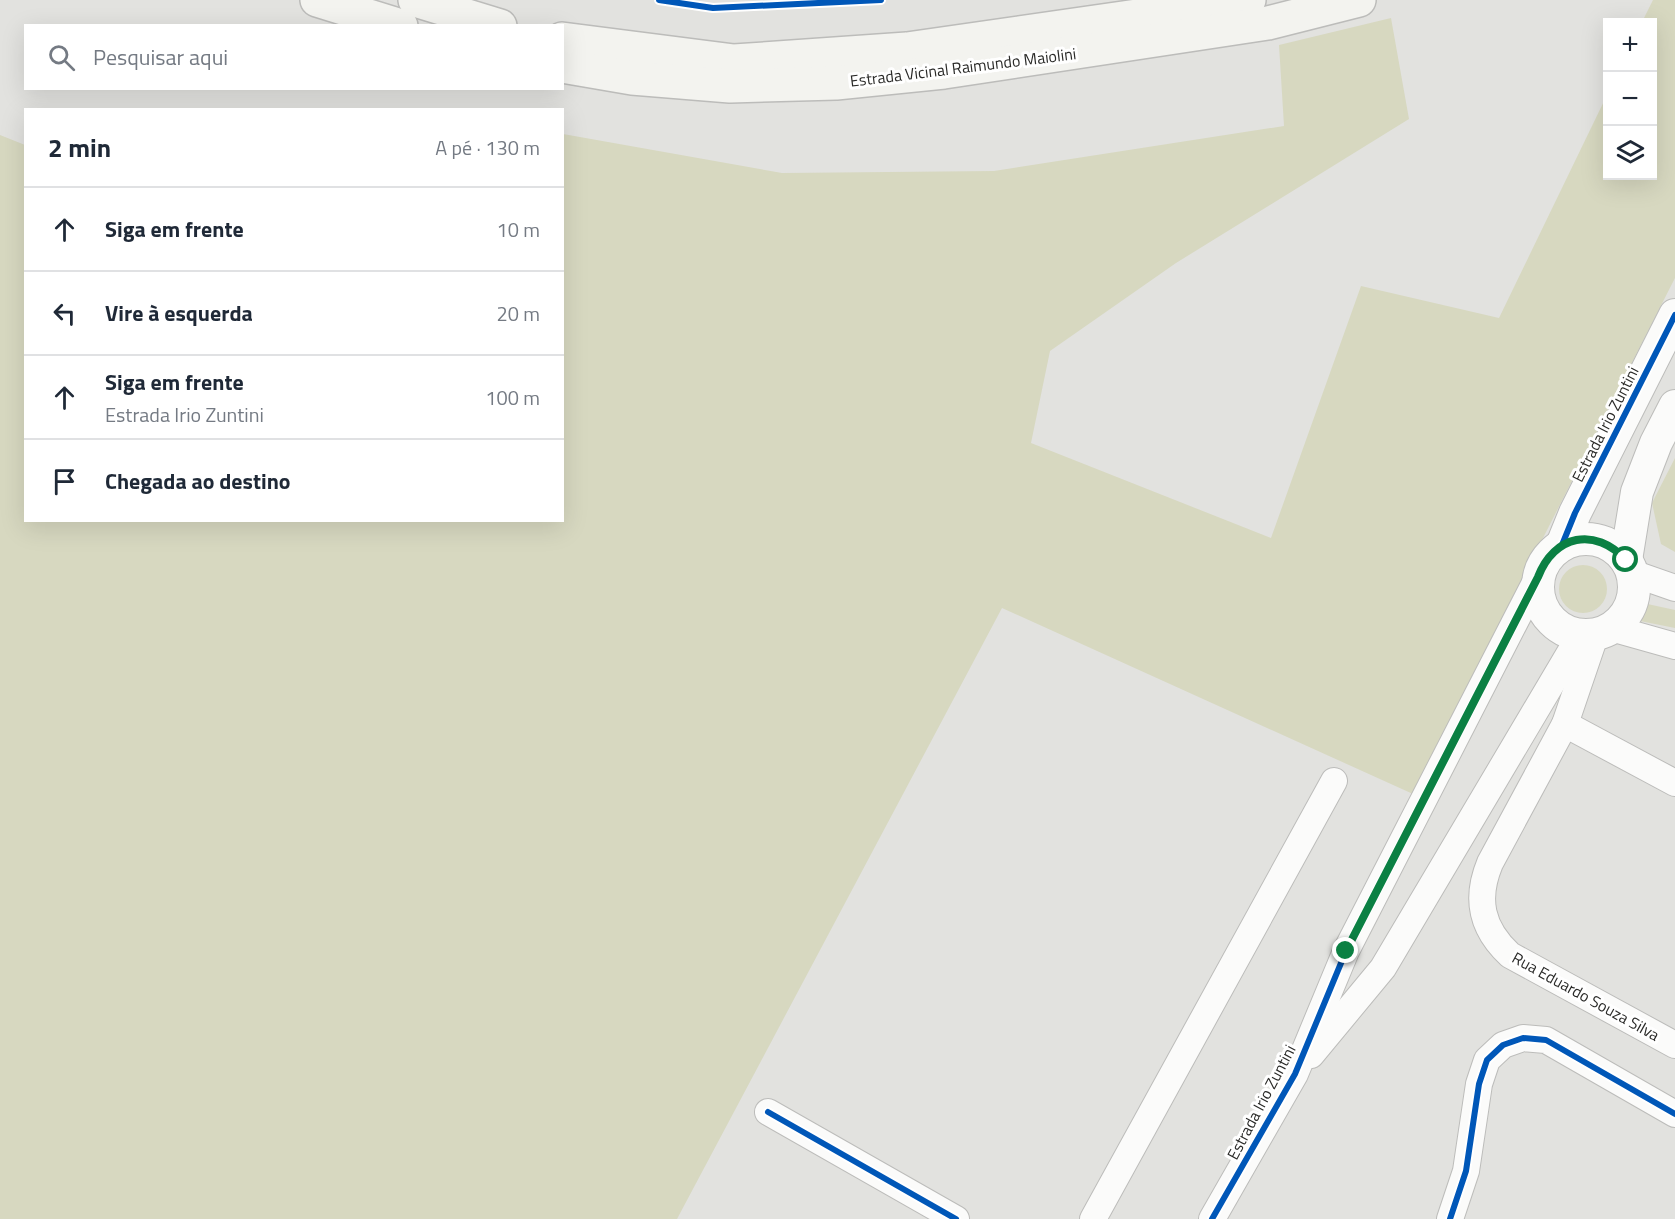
<!DOCTYPE html>
<html lang="pt">
<head>
<meta charset="utf-8">
<style>
  body { margin:0; font-family:"Titillium Web",sans-serif; background:#f6f6f7; color:#1f2937 }
  .controls { position:absolute; right:18px; top:18px; display:grid; overflow:hidden; border-radius:0px; box-shadow:0 6px 24px #0002 }
  .controls button { width:54px; height:54px; display:grid; place-items:center; padding:0; border:0; border-bottom:2px solid #e0e1e3; background:#fff; color:#1f2937; font:30px sans-serif }
  .stop { position:absolute; width:18px; height:18px; margin:-14px; border:4px solid #0b8043; border-radius:50%; background:#fff }
  .stop.end { background:#0b8043; border-color:#fff; box-shadow:0 2px 6px #0008 }
  .list { margin:0; padding:0; list-style:none }
  h2 { display:flex; justify-content:space-between; align-items:center; height:78px; margin:0; padding:0 24px; font-size:26px }
  h2 small { font-size:20px; font-weight:400; color:#747a83 }
  .list li { display:grid; grid-template-columns:39px 1fr auto; gap:18px; align-items:center; box-sizing:border-box; height:84px; padding:0 24px; border-top:2px solid #e0e1e3 }
  .list b { display:block; font-size:22px; white-space:nowrap }
  .list p { margin:0; font-size:20px; white-space:nowrap; color:#747a83 }
  .list em { font-size:20px; font-style:normal; color:#747a83 }
  .icon { flex:none; width:33px; height:33px; fill:none; stroke:currentColor; stroke-width:2; stroke-linecap:round; stroke-linejoin:round }
  .map { position:relative; flex:none; width:1675px; height:1219px; overflow:hidden }
  .search { position:absolute; background:#fff; box-shadow:0 6px 24px #0002; left:24px; top:24px; width:540px; height:66px; display:flex; align-items:center; gap:15px; box-sizing:border-box; padding:0 21px; border-radius:0px; color:#747a83; font-size:22px }
  .panel { position:absolute; background:#fff; box-shadow:0 6px 24px #0002; left:24px; top:108px; width:540px; height:414px; border-radius:0px }
  .map>svg:first-child { display:block }
  .green { fill:#d7d8c0 }
  .lines { fill:none; stroke-linecap:round; stroke-linejoin:round }
  .minor-casing { stroke:#bcbcba; stroke-width:28 }
  .tertiary-casing { stroke:#bcbcba; stroke-width:34 }
  .secondary-casing { stroke:#bcbcba; stroke-width:36 }
  .minor { stroke:#fbfbfa; stroke-width:26 }
  .tertiary { stroke:#fbfbfa; stroke-width:32 }
  .secondary { stroke:#f3f3ef; stroke-width:33 }
  .cycleway-casing { stroke:#fff; stroke-width:10 }
  .cycleway { stroke:#0057b8; stroke-width:6 }
  .route { stroke:#0b8043; stroke-width:8 }
  .labels { text-anchor:middle; stroke-width:6; stroke-linejoin:round; paint-order:stroke }
  .street-label { font-size:16px; fill:#2a2a28; stroke:#fff }
</style>
</head>
<body>
<div class="map">
<svg width="1675" height="1219" viewBox="0 0 1675 1219">
  <rect width="100%" height="100%" fill="#e2e2df"/>
  <g class="green">
    <path d="M 1653,0 L 1675,0 L 1675,278 L 1413,794 L 1002,608 L 677,1219 L 0,1219 L 0,135 L 25,145 L 26,520 L 562,520 L 563,134 L 782,173 L 994,171 L 1284,126 L 1279,45 L 1391,18 L 1409,119 L 1176,263 L 1050,351 L 1031,443 L 1271,538 L 1361,286 L 1499,318 L 1607,95 L 1608,176 L 1652,176 L 1652,22 L 1642,22 Z"/>
    <path d="M 1675,458 L 1675,552 L 1661,544 L 1652,503 Z"/>
    <circle cx="1583" cy="589" r="24"/>
    <path d="M 1643,603 L 1675,610 L 1675,628 L 1635,620 Z"/>
  </g>
  <g class="lines">
    <defs>
      <g id="minor">
        <path d="M 1632,573 L 1675,588"/>
        <path d="M 1611,628 L 1675,646"/>
        <path d="M 1596,633 L 1565,724 L 1490,863 C 1475,899 1481,928 1510,955 L 1675,1045"/>
        <path d="M 1565,724 L 1675,783"/>
        <path d="M 1311,1055 L 1383,968 L 1581,634"/>
        <path d="M 768,1112 L 956,1219"/>
        <path d="M 1093,1219 L 1334,781"/>
        <path d="M 1212,1219 L 1295,1074 L 1346,951 L 1538,577"/>
        <path d="M 1450,1219 L 1466,1171 L 1479,1084 L 1487,1060 L 1503,1045 L 1523,1038 L 1546,1040 L 1675,1114"/>
      </g>
      <g id="tertiary">
        <circle cx="1586" cy="587" r="48"/>
        <path d="M 1562,545 L 1575,513 L 1675,315"/>
        <path d="M 1626,560 L 1637,492 L 1656,443 L 1675,406"/>
      </g>
      <g id="secondary">
        <path d="M 317,0 L 401,26"/>
        <path d="M 415,0 L 500,26"/>
        <path d="M 562,39 L 734,61 L 907,49 L 1249,0"/>
        <path d="M 562,66 L 632,78 L 730,86 L 836,83 L 944,72 L 1268,23 L 1359,0"/>
      </g>
    </defs>
    <use href="#minor" class="minor-casing"/>
    <use href="#tertiary" class="tertiary-casing"/>
    <use href="#secondary" class="secondary-casing"/>
    <use href="#minor" class="minor"/>
    <use href="#tertiary" class="tertiary"/>
    <use href="#secondary" class="secondary"/>
    <defs>
      <g id="cycleway">
        <path d="M 659,0 L 713,8 L 881,0"/>
        <path d="M 1562,545 L 1575,513 L 1675,315"/>
        <path d="M 768,1112 L 956,1219"/>
        <path d="M 1212,1219 L 1295,1074 L 1346,951 L 1538,577"/>
        <path d="M 1450,1219 L 1466,1171 L 1479,1084 L 1487,1060 L 1503,1045 L 1523,1038 L 1546,1040 L 1675,1114"/>
      </g>
    </defs>
    <use href="#cycleway" class="cycleway-casing"/>
    <use href="#cycleway" class="cycleway"/>
  </g>
  <g class="lines">
    <path class="route" d="M 1346,951 L 1538,577 C 1554,535 1595,526 1626,560"/>
  </g>
  <g class="labels">
    <g class="street-label">
      <text transform="translate(963 67) rotate(-7)" y="6">Estrada Vicinal Raimundo Maiolini</text>
      <text transform="translate(1605 424) rotate(-63)" y="6">Estrada Irio Zuntini</text>
      <text transform="translate(1586 996) rotate(29)" y="6">Rua Eduardo Souza Silva</text>
      <text transform="translate(1261 1102) rotate(-62)" y="6">Estrada Irio Zuntini</text>
    </g>
  </g>
</svg>
<div class="controls">
<button>+</button>
<button>−</button>
<button><svg class="icon" aria-label="layers" viewBox="0 0 24 24"><path d="M12 4l9 5-9 5-9-5zM3 14l9 5 9-5"/></svg></button>
</div>
<div class="stop" style="left:1626px;top:560px"></div>
<div class="stop end" style="left:1346px;top:951px"></div>
<div class="search"><svg class="icon" aria-label="search" viewBox="0 0 24 24"><circle cx="10" cy="10" r="6"/><path d="M15 15l6 6"/></svg>Pesquisar aqui</div>
<section class="panel">
<h2>2 min<small>A pé · 130 m</small></h2>
<ul class="list">
<li><svg class="icon" aria-label="ahead" viewBox="0 0 24 24"><path d="M12 20V5M6 11l6-6 6 6"/></svg><div><b>Siga em frente</b></div><em>10 m</em></li>
<li><svg class="icon" aria-label="left" viewBox="0 0 24 24"><path d="M17 20v-9H6M10 6l-5 5 5 5"/></svg><div><b>Vire à esquerda</b></div><em>20 m</em></li>
<li><svg class="icon" aria-label="ahead" viewBox="0 0 24 24"><path d="M12 20V5M6 11l6-6 6 6"/></svg><div><b>Siga em frente</b><p>Estrada Irio Zuntini</p></div><em>100 m</em></li>
<li><svg class="icon" aria-label="arrive" viewBox="0 0 24 24"><path d="M6 21V4h12l-3 4 3 4H6"/></svg><div><b>Chegada ao destino</b></div></li>
</ul>
</section>
</div>
</body>
</html>
